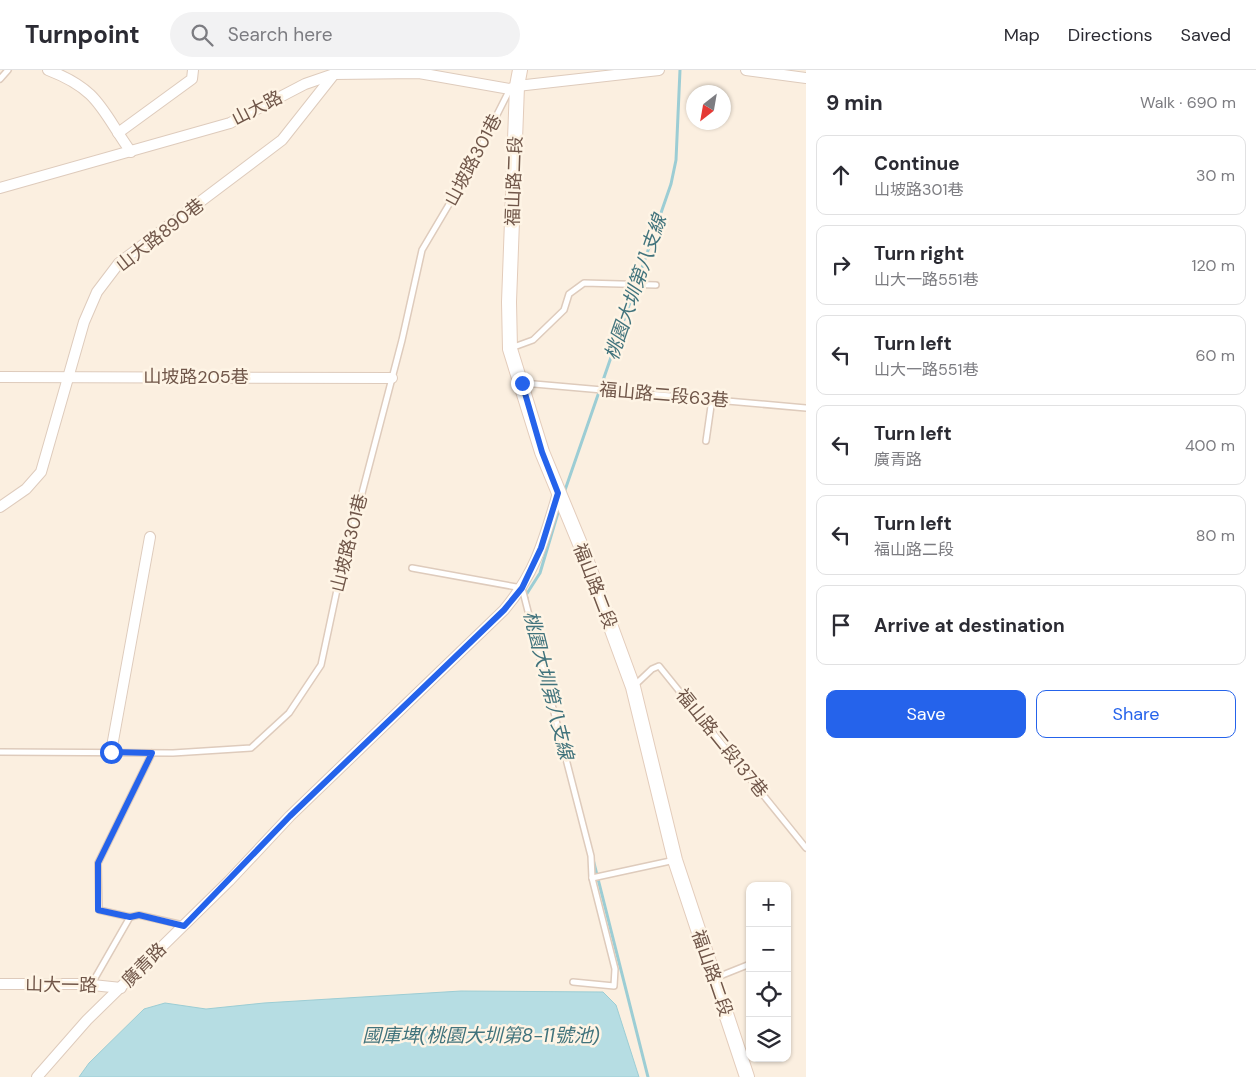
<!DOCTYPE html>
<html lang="en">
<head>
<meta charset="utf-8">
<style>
  body { margin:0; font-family:"DM Sans","Noto Sans TC",sans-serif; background:#f2f2f3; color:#2b2b33 }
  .controls { position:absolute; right:15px; bottom:15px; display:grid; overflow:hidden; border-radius:10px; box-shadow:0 1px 4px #0004 }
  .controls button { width:45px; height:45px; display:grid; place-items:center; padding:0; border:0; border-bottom:1px solid #e1e1e2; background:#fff; color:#2b2b33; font:25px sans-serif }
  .compass { position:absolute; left:686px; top:15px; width:45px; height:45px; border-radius:50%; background:#fff; box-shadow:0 1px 4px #0004; rotate:211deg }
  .stop { position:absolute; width:15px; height:15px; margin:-11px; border:4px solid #2563eb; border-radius:50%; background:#fff }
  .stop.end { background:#2563eb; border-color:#fff; box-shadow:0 1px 5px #0008 }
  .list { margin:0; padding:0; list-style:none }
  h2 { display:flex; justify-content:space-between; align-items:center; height:65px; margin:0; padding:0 20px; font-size:21px }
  h2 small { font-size:16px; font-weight:400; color:#7c7c81 }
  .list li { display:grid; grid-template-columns:32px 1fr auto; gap:15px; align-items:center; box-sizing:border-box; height:80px; margin:0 10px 10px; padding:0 10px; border:1px solid #e1e1e2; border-radius:10px }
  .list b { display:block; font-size:19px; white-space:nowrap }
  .list p { margin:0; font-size:16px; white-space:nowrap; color:#7c7c81 }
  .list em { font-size:16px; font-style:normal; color:#7c7c81 }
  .actions { display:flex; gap:10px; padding:15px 20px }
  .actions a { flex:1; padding:11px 0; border:1px solid #2563eb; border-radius:10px; text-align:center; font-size:18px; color:#2563eb }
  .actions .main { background:#2563eb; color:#fff }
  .icon { flex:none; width:28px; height:28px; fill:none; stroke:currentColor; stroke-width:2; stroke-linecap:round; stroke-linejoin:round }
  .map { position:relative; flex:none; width:806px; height:1007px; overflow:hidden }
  header { display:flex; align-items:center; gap:30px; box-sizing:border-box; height:70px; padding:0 25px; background:#fff; border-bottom:1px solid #e1e1e2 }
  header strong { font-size:24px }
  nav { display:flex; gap:28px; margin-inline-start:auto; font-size:18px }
  .search { width:350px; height:45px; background:#f2f2f3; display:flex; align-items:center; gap:12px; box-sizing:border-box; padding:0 18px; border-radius:28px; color:#7c7c81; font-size:19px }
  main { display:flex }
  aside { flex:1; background:#fff }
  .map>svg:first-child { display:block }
  .water { fill:#b6dde3; stroke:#9ccdd4 }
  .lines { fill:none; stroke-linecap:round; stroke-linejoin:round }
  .stream { stroke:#9ccdd4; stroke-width:3 }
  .lane-casing { stroke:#decbbc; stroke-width:8 }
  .street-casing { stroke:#decbbc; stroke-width:12 }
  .secondary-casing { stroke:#e3ccbb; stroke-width:16 }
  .lane { stroke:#fff; stroke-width:5 }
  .street { stroke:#fff; stroke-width:10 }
  .secondary { stroke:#fff; stroke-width:14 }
  .route { stroke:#2563eb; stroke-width:6 }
  .labels { text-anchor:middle; stroke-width:5; stroke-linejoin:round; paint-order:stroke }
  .street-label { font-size:18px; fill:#705649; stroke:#fef4e5 }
  .water-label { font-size:19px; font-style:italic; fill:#41737c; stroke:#fef4e5 }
</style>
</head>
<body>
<header>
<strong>Turnpoint</strong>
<div class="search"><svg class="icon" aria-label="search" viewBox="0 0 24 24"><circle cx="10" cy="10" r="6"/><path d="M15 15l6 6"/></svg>Search here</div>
<nav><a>Map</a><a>Directions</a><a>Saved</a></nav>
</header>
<main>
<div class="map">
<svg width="806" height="1007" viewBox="0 0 806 1007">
  <rect width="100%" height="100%" fill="#fbefe0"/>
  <path class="water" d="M 461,921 L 603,922 L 616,935 L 639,1007 L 79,1007 L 89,993 L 144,939 L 165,933 L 206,939 L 264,933 Z"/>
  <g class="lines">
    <g class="stream">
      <path d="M 564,423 L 671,114 L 676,90 L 680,0"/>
      <path d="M 527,528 L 526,525 L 540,503 L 560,436"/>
      <path d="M 593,789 L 648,1007"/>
    </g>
    <defs>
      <g id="lane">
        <path d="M 0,9 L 8,0"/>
        <path d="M 511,278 L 533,270 L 564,240 L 569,224 L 584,213 L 656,215"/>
        <path d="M 523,313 L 806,338"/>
        <path d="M 706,371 L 712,329"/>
        <path d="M 412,498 L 522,518 L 591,786 L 592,808 L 615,899 L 614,916 L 573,912"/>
        <path d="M 634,616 L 652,599 L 659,596 L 806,778"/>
        <path d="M 0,682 L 173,683 L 251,678 L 289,643 L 321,595 L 338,515 L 402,270 L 422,180 L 467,104 L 510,19"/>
        <path d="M 152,683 L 98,793 L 99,840 L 130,847 L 139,845 L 183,855"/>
        <path d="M 592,808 L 675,790"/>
        <path d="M 715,908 L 750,894"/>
        <path d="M 91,915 L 130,847"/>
      </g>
      <g id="street">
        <path d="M 48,0 C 100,20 101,40 131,82"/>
        <path d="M 746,0 L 806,8"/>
        <path d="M 118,63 L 192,9 L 193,0"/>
        <path d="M 0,118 L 230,53 L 305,14 L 334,4 L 419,3 L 510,19 L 517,16 L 659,0"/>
        <path d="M 0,307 L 392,308"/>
        <path d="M 0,437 L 26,419 L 41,402 L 84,252 L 97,222 L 119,193 L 282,70 L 335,3"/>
        <path d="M 111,682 L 150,467"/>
        <path d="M 0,914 L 83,914 L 121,918"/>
        <path d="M 37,1007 L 87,950 L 229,811 L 290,746 L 504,540 C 536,502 544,470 558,423"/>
      </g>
      <path id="secondary" d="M 520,0 L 517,16 L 509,232 L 510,279 L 542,382 L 583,481 L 633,617 L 675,790 L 747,1007"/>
    </defs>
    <use href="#lane" class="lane-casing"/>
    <use href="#street" class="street-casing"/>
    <use href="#secondary" class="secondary-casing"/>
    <use href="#lane" class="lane"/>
    <use href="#street" class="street"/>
    <use href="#secondary" class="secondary"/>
  </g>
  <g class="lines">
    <path class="route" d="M 111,682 L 152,683 L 98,793 L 98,840 L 130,847 L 139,845 L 184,856 L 290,746 L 504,540 L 522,518 L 541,478 L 558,423 L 542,382 L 522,313"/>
  </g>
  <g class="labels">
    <g class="street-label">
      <text transform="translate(257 38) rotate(-27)" y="6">山大路</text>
      <text transform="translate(473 90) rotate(-62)" y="6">山坡路301巷</text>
      <text transform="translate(514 111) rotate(-88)" y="6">福山路二段</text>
      <text transform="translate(160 165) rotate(-38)" y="6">山大路890巷</text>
      <text x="196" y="313">山坡路205巷</text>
      <text transform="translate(664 325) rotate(5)" y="6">福山路二段63巷</text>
      <text transform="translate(349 473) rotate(-76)" y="6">山坡路301巷</text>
      <text transform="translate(595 516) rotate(69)" y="6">福山路二段</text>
      <text transform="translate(722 673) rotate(51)" y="6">福山路二段137巷</text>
      <text transform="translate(144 895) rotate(-45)" y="6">廣青路</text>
      <text transform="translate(712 903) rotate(71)" y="6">福山路二段</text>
      <text transform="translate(61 915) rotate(1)" y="6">山大一路</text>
    </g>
    <g class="water-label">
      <text transform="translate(635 217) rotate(-71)" y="7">桃園大圳第八支線</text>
      <text transform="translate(549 615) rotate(76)" y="7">桃園大圳第八支線</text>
      <text x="481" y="972">國庫埤(桃園大圳第8-11號池)</text>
    </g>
  </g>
</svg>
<div class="controls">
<button>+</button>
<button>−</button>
<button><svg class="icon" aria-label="locate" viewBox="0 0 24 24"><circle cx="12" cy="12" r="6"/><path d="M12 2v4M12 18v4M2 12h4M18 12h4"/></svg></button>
<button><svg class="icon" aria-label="layers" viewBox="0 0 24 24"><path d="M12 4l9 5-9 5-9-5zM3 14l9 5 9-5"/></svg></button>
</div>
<svg class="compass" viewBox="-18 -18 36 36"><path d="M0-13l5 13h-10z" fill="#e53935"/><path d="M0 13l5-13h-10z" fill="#7c7c81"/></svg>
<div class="stop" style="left:111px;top:682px"></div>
<div class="stop end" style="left:522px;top:313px"></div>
</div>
<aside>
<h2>9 min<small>Walk · 690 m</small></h2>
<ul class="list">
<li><svg class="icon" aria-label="ahead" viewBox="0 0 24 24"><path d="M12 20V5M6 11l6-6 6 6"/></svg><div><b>Continue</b><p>山坡路301巷</p></div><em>30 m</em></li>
<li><svg class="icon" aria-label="right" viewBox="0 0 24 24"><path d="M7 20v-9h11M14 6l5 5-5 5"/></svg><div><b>Turn right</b><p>山大一路551巷</p></div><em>120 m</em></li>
<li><svg class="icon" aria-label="left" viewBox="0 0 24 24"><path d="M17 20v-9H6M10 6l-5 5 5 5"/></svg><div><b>Turn left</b><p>山大一路551巷</p></div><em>60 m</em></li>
<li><svg class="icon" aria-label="left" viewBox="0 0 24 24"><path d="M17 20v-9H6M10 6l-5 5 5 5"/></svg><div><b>Turn left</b><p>廣青路</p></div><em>400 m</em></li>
<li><svg class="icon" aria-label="left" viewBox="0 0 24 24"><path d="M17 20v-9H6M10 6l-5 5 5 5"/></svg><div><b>Turn left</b><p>福山路二段</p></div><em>80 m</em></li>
<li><svg class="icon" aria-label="arrive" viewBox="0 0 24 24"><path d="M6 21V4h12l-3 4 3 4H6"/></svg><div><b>Arrive at destination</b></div></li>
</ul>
<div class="actions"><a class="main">Save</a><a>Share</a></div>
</aside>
</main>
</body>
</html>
